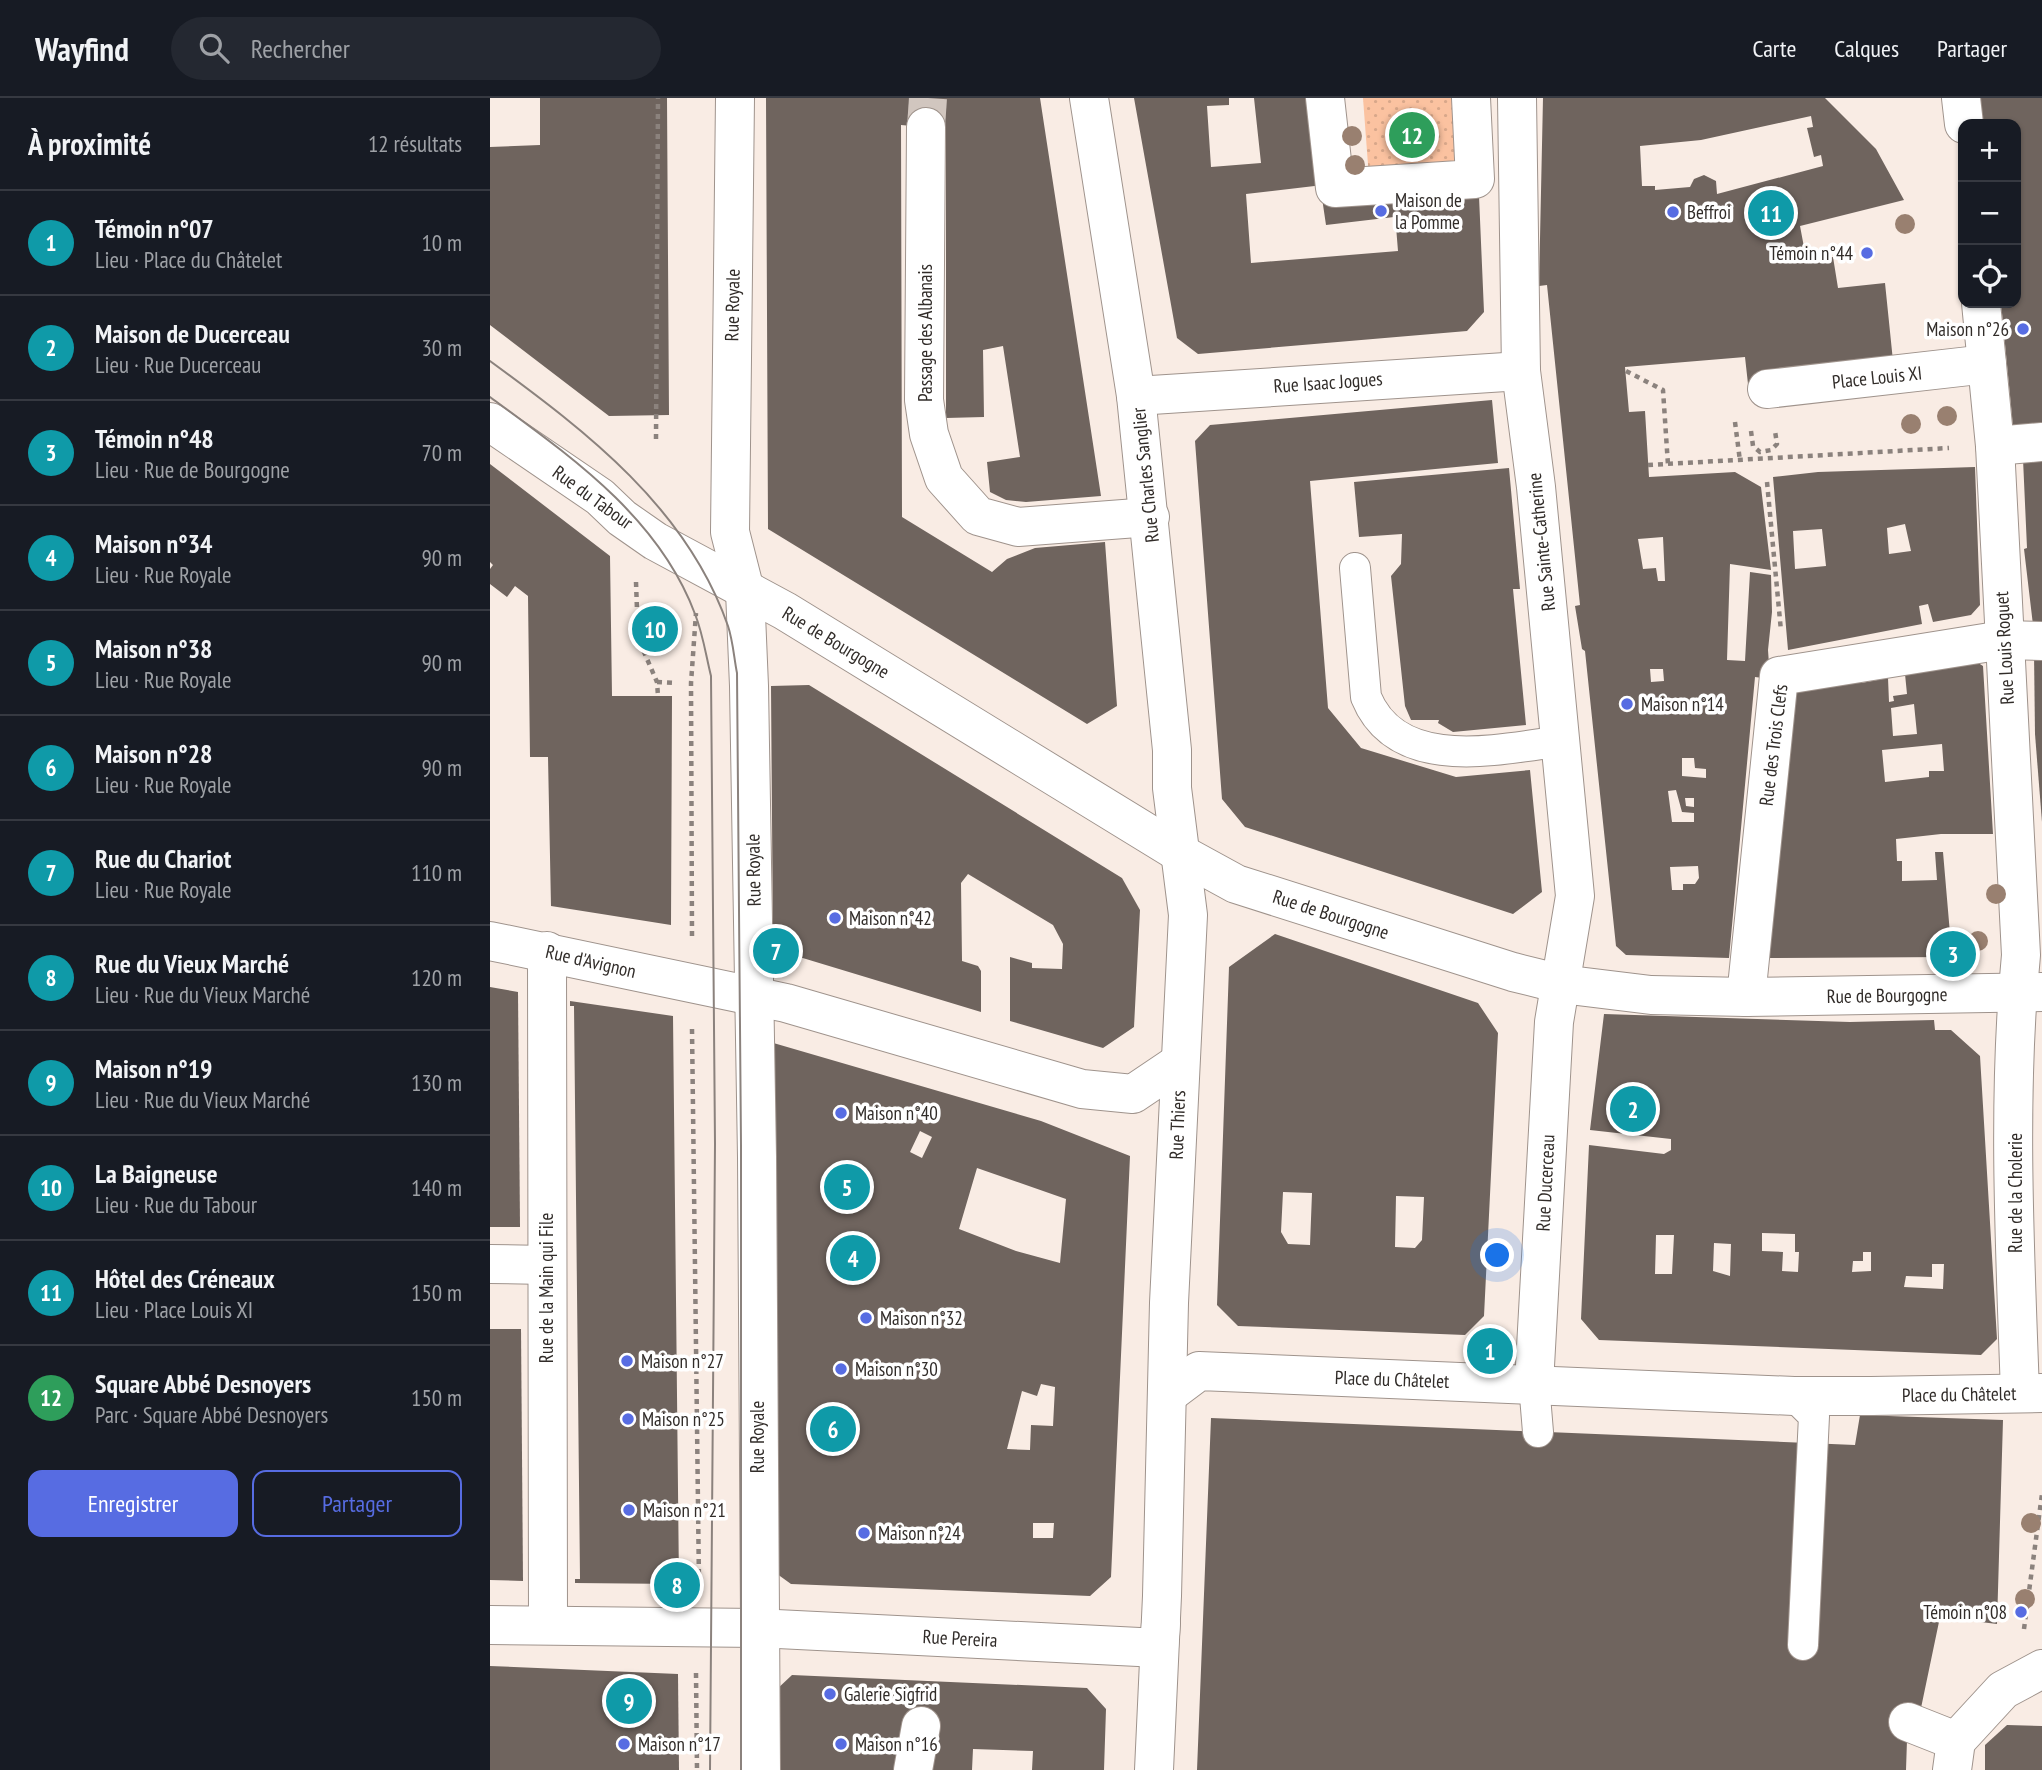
<!DOCTYPE html>
<html lang="fr">
<head>
<meta charset="utf-8">
<style>
  body { margin:0; font-family:"PT Sans Narrow",sans-serif; background:#242831; color:#f1f3f6 }
  .controls { position:absolute; right:21px; top:21px; display:grid; overflow:hidden; border-radius:14px; box-shadow:0 2px 5px #0004 }
  .controls button { width:63px; height:63px; display:grid; place-items:center; padding:0; border:0; border-bottom:2px solid #363941; background:#171b24; color:#f1f3f6; font:35px sans-serif }
  .you { position:absolute; left:1008px; top:1158px; width:24px; height:24px; margin:-18px; border:5px solid #fff; border-radius:50%; background:#1a73e8; box-shadow:0 0 0 10px #1a73e833 }
  .badge { display:grid; place-items:center; width:46px; height:46px; border-radius:50%; background:#576ce2; color:#fff; font-size:23px; font-weight:700 }
  .pin { position:absolute; translate:-50% -50%; border:4px solid #fff; box-shadow:0 2px 7px #0006 }
  .list { margin:0; padding:0; list-style:none }
  h2 { display:flex; justify-content:space-between; align-items:center; height:91px; margin:0; padding:0 28px; font-size:30px }
  h2 small { font-size:23px; font-weight:400; color:#9ea1a6 }
  .list li { display:grid; grid-template-columns:46px 1fr auto; gap:21px; align-items:center; box-sizing:border-box; height:105px; padding:0 28px; border-top:2px solid #363941 }
  .list b { display:block; font-size:26px; white-space:nowrap }
  .list p { margin:0; font-size:23px; white-space:nowrap; color:#9ea1a6 }
  .list em { font-size:23px; font-style:normal; color:#9ea1a6 }
  .actions { display:flex; gap:14px; padding:21px 28px }
  .actions a { flex:1; padding:16px 0; border:2px solid #576ce2; border-radius:14px; text-align:center; font-size:24px; color:#576ce2 }
  .actions .main { background:#576ce2; color:#fff }
  .icon { flex:none; width:38px; height:38px; fill:none; stroke:currentColor; stroke-width:2; stroke-linecap:round; stroke-linejoin:round }
  .map { position:relative; flex:none; width:1552px; height:1672px; overflow:hidden }
  header { display:flex; align-items:center; gap:42px; box-sizing:border-box; height:98px; padding:0 35px; background:#171b24; border-bottom:2px solid #363941 }
  header strong { font-size:33px }
  nav { display:flex; gap:38px; margin-inline-start:auto; font-size:24px }
  .search { width:490px; height:63px; background:#242831; display:flex; align-items:center; gap:18px; box-sizing:border-box; padding:0 24px; border-radius:38px; color:#9ea1a6; font-size:26px }
  main { display:flex }
  aside { flex:1; background:#171b24 }
  .map>svg:first-child { display:block }
  .grass { fill:url(#grass-dots) }
  .building { fill:#6f645e; fill-rule:evenodd }
  .lines { fill:none; stroke-linecap:round; stroke-linejoin:round }
  .minor-tunnel { stroke:#d1c6bf; stroke-width:38; stroke-dasharray:38 19; stroke-linecap:butt }
  .service-casing { stroke:#9f938c; stroke-width:32 }
  .pedestrian-casing { stroke:#9f938c; stroke-width:40 }
  .minor-casing { stroke:#9f938c; stroke-width:40 }
  .path { stroke:#8b827d; stroke-width:4.5; stroke-dasharray:5 5; stroke-linecap:butt }
  .service { stroke:#fff; stroke-width:30 }
  .pedestrian { stroke:#fff; stroke-width:38 }
  .minor { stroke:#fff; stroke-width:38 }
  .tram { stroke:#8b827d; stroke-width:2 }
  .tree { fill:#998070 }
  .poi-dot { fill:#576ce2; stroke:#fff; stroke-width:2.5 }
  .labels { text-anchor:middle; stroke-width:7; stroke-linejoin:round; paint-order:stroke }
  .poi-label { font-size:19px; fill:#312c29; stroke:#fff; text-anchor:start }
  .street-label { font-size:19px; fill:#312c29; stroke:#fff }
</style>
</head>
<body>
<header>
<strong>Wayfind</strong>
<div class="search"><svg class="icon" aria-label="search" viewBox="0 0 24 24"><circle cx="10" cy="10" r="6"/><path d="M15 15l6 6"/></svg>Rechercher</div>
<nav><a>Carte</a><a>Calques</a><a>Partager</a></nav>
</header>
<main>
<aside>
<h2>À proximité<small>12 résultats</small></h2>
<ul class="list">
<li><span class="badge" style="background:#0f9aa8">1</span><div><b>Témoin n°07</b><p>Lieu · Place du Châtelet</p></div><em>10 m</em></li>
<li><span class="badge" style="background:#0f9aa8">2</span><div><b>Maison de Ducerceau</b><p>Lieu · Rue Ducerceau</p></div><em>30 m</em></li>
<li><span class="badge" style="background:#0f9aa8">3</span><div><b>Témoin n°48</b><p>Lieu · Rue de Bourgogne</p></div><em>70 m</em></li>
<li><span class="badge" style="background:#0f9aa8">4</span><div><b>Maison n°34</b><p>Lieu · Rue Royale</p></div><em>90 m</em></li>
<li><span class="badge" style="background:#0f9aa8">5</span><div><b>Maison n°38</b><p>Lieu · Rue Royale</p></div><em>90 m</em></li>
<li><span class="badge" style="background:#0f9aa8">6</span><div><b>Maison n°28</b><p>Lieu · Rue Royale</p></div><em>90 m</em></li>
<li><span class="badge" style="background:#0f9aa8">7</span><div><b>Rue du Chariot</b><p>Lieu · Rue Royale</p></div><em>110 m</em></li>
<li><span class="badge" style="background:#0f9aa8">8</span><div><b>Rue du Vieux Marché</b><p>Lieu · Rue du Vieux Marché</p></div><em>120 m</em></li>
<li><span class="badge" style="background:#0f9aa8">9</span><div><b>Maison n°19</b><p>Lieu · Rue du Vieux Marché</p></div><em>130 m</em></li>
<li><span class="badge" style="background:#0f9aa8">10</span><div><b>La Baigneuse</b><p>Lieu · Rue du Tabour</p></div><em>140 m</em></li>
<li><span class="badge" style="background:#0f9aa8">11</span><div><b>Hôtel des Créneaux</b><p>Lieu · Place Louis XI</p></div><em>150 m</em></li>
<li><span class="badge" style="background:#2e9e5b">12</span><div><b>Square Abbé Desnoyers</b><p>Parc · Square Abbé Desnoyers</p></div><em>150 m</em></li>
</ul>
<div class="actions"><a class="main">Enregistrer</a><a>Partager</a></div>
</aside>
<div class="map">
<svg width="1552" height="1672" viewBox="0 0 1552 1672">
  <defs>
    <pattern id="grass-dots" width="8" height="8" patternUnits="userSpaceOnUse" patternTransform="scale(1.75)"><rect width="8" height="8" fill="#fbc2a0"/><path d="M2 2h.1M6 6h.1" fill="none" stroke="#d8a78a" stroke-width="1.8" stroke-linecap="round"/></pattern>
  </defs>
  <rect width="100%" height="100%" fill="#f9ece4"/>
  <path class="grass" d="M 873,0 L 967,0 L 970,75 L 879,80 Z"/>
  <g class="building">
    <path d="M 50,0 L 177,0 L 179,317 L 119,318 L 0,227 L 0,49 L 50,47 Z"/>
    <path d="M 276,0 L 550,0 L 611,398 L 536,404 L 516,402 L 500,394 L 497,364 L 530,359 L 513,248 L 493,252 L 494,319 L 456,320 L 456,31 L 411,27 L 412,419 L 502,474 L 517,461 L 545,450 L 615,444 L 627,608 L 597,626 L 278,431 Z"/>
    <path d="M 644,0 L 739,0 L 739,7 L 717,8 L 721,69 L 771,65 L 764,0 L 824,0 L 833,87 L 756,96 L 761,165 L 908,153 L 905,116 L 904,119 L 836,127 L 832,100 L 989,98 L 994,214 L 977,233 L 708,256 L 687,240 Z"/>
    <path d="M 1053,0 L 1335,0 L 1386,51 L 1414,102 L 1310,128 L 1317,165 L 1343,159 L 1348,190 L 1395,185 L 1403,263 L 1258,286 L 1255,259 L 1135,269 L 1139,314 L 1155,313 L 1159,379 L 1245,374 L 1271,389 L 1281,472 L 1240,466 L 1237,562 L 1255,563 L 1260,474 L 1281,477 L 1282,514 L 1278,552 L 1280,581 L 1265,579 L 1239,860 L 1136,857 L 1126,848 L 1095,553 L 1092,551 L 1085,508 L 1090,507 L 1057,187 L 1049,188 ZM 1321,18 L 1323,29 L 1317,30 L 1324,59 L 1331,57 L 1333,68 L 1227,96 L 1226,83 L 1214,77 L 1204,81 L 1200,89 L 1165,92 L 1165,88 L 1152,88 L 1150,48 L 1211,42 ZM 1173,439 L 1175,483 L 1168,483 L 1166,470 L 1153,471 L 1148,441 ZM 1160,571 L 1173,571 L 1174,583 L 1161,584 ZM 1192,660 L 1204,660 L 1205,670 L 1216,671 L 1216,680 L 1192,678 ZM 1186,692 L 1192,714 L 1204,715 L 1204,724 L 1182,724 L 1178,693 ZM 1195,700 L 1204,700 L 1204,709 L 1196,708 ZM 1208,768 L 1209,780 L 1205,786 L 1193,786 L 1193,792 L 1182,792 L 1180,769 Z"/>
    <path d="M 1484,0 L 1552,0 L 1552,326 L 1523,329 L 1511,205 L 1526,205 L 1526,26 L 1488,26 Z"/>
    <path d="M 1002,302 L 1008,365 L 820,383 L 838,610 L 871,650 L 966,679 L 1040,672 L 1052,794 L 1023,816 L 755,729 L 732,701 L 705,343 L 720,327 Z"/>
    <path d="M 1552,359 L 1552,527 L 1543,527 L 1534,451 L 1537,450 L 1533,361 Z"/>
    <path d="M 0,366 L 120,458 L 122,598 L 182,598 L 181,827 L 61,808 L 58,659 L 40,659 L 38,498 L 25,488 L 17,499 L 0,486 L 0,471 L 3,467 L 0,464 Z"/>
    <path d="M 1485,369 L 1490,507 L 1481,517 L 1443,524 L 1438,506 L 1429,508 L 1432,526 L 1298,552 L 1283,379 L 1328,374 ZM 1415,426 L 1421,453 L 1399,456 L 1397,430 ZM 1332,431 L 1336,468 L 1305,471 L 1303,433 Z"/>
    <path d="M 1019,370 L 1030,491 L 1023,491 L 1036,627 L 963,634 L 948,625 L 949,622 L 921,622 L 915,608 L 901,478 L 911,466 L 912,436 L 869,439 L 864,384 Z"/>
    <path d="M 1544,555 L 1552,555 L 1552,724 L 1545,636 Z"/>
    <path d="M 1482,561 L 1493,568 L 1503,736 L 1451,736 L 1406,741 L 1407,763 L 1412,763 L 1412,783 L 1447,782 L 1445,754 L 1453,754 L 1462,859 L 1279,860 L 1305,594 L 1371,581 L 1371,585 L 1398,580 L 1399,604 L 1404,603 L 1403,598 L 1417,596 L 1415,576 ZM 1424,606 L 1427,636 L 1403,638 L 1401,610 ZM 1452,646 L 1454,673 L 1439,673 L 1439,679 L 1395,684 L 1392,652 Z"/>
    <path d="M 319,587 L 632,780 L 650,812 L 644,929 L 613,950 L 520,923 L 520,859 L 542,865 L 542,870 L 572,871 L 573,846 L 563,827 L 478,776 L 471,785 L 472,863 L 488,868 L 491,873 L 491,914 L 283,851 L 281,588 Z"/>
    <path d="M 785,836 L 988,905 L 1008,935 L 994,1218 L 975,1237 L 748,1228 L 727,1207 L 739,869 ZM 793,1094 L 822,1095 L 820,1147 L 798,1146 L 791,1134 ZM 906,1098 L 934,1099 L 932,1142 L 925,1150 L 905,1149 Z"/>
    <path d="M 0,889 L 28,894 L 30,1129 L 0,1129 Z"/>
    <path d="M 80,903 L 183,918 L 189,1486 L 85,1485 L 85,1481 L 90,1481 L 84,908 L 80,908 Z"/>
    <path d="M 1114,916 L 1360,924 L 1444,922 L 1445,932 L 1461,932 L 1490,958 L 1507,1241 L 1491,1257 L 1109,1242 L 1091,1221 L 1099,1047 L 1174,1056 L 1181,1052 L 1181,1041 L 1100,1032 ZM 1272,1135 L 1305,1136 L 1305,1154 L 1309,1154 L 1308,1174 L 1292,1173 L 1293,1154 L 1272,1153 ZM 1166,1137 L 1184,1137 L 1182,1176 L 1165,1176 ZM 1224,1145 L 1241,1146 L 1240,1178 L 1223,1173 ZM 1373,1154 L 1381,1154 L 1381,1173 L 1362,1174 L 1363,1163 L 1373,1163 ZM 1442,1166 L 1454,1166 L 1453,1191 L 1414,1189 L 1416,1178 L 1442,1179 Z"/>
    <path d="M 280,944 L 551,1023 L 640,1058 L 621,1479 L 600,1498 L 301,1486 L 283,1473 ZM 430,1033 L 442,1039 L 432,1060 L 420,1054 ZM 487,1070 L 576,1101 L 570,1165 L 526,1153 L 469,1131 ZM 551,1286 L 565,1289 L 563,1328 L 541,1327 L 540,1352 L 517,1351 L 532,1293 L 547,1298 ZM 543,1425 L 564,1425 L 563,1440 L 543,1440 Z"/>
    <path d="M 0,1231 L 31,1231 L 33,1483 L 0,1482 Z"/>
    <path d="M 1370,1317 L 1513,1322 L 1507,1526 L 1450,1519 L 1431,1610 L 1418,1612 L 1416,1672 L 707,1672 L 721,1320 L 1365,1347 Z"/>
    <path d="M 0,1568 L 188,1576 L 189,1672 L 0,1672 Z"/>
    <path d="M 302,1577 L 597,1590 L 616,1611 L 614,1672 L 542,1672 L 543,1653 L 483,1651 L 482,1672 L 286,1672 L 285,1593 Z"/>
    <path d="M 1517,1627 L 1552,1628 L 1552,1672 L 1495,1672 L 1495,1647 Z"/>
  </g>
  <g class="lines">
    <path class="minor-tunnel" d="M 436,29 L 438,0"/>
    <defs>
      <g id="service">
        <path d="M 865,470 L 876,599 C 907,675 1007,652 1071,643"/>
        <path d="M 1044,1286 L 1048,1334"/>
        <path d="M 1304,1298 L 1324,1318 L 1313,1547"/>
      </g>
      <g id="pedestrian">
        <path d="M 835,0 L 845,90 L 985,81 L 981,0"/>
        <path d="M 1471,0 L 1474,26"/>
        <path d="M 1491,205 L 1505,348 L 1531,857 C 1517,1002 1525,1150 1530,1295"/>
        <path d="M 1277,291 L 1497,266"/>
        <path d="M 1505,348 L 1552,344"/>
        <path d="M 1071,886 L 1161,897 L 1256,899 L 1552,894"/>
        <path d="M 1256,899 L 1289,578 L 1513,542 L 1552,543"/>
        <path d="M 1381,1298 L 1552,1295"/>
        <path d="M 1418,1624 L 1466,1643"/>
        <path d="M 423,1672 L 431,1628"/>
        <path d="M 1462,1672 L 1466,1643 L 1513,1592 L 1552,1571"/>
      </g>
      <g id="minor">
        <path d="M 245,0 L 240,434 L 255,493 L 259,588 L 267,1059 L 271,1672"/>
        <path d="M 599,0 L 646,298 L 682,652 L 682,690 L 698,817 L 679,1205 L 672,1498 L 664,1672"/>
        <path d="M 1027,0 L 1031,273 L 1046,389 L 1085,798 L 1064,924 L 1044,1286"/>
        <path d="M 436,29 L 434,302 L 439,336 L 454,380 L 488,418 L 528,429 L 660,419"/>
        <path d="M 646,298 L 1031,273"/>
        <path d="M 0,324 L 110,399 L 132,420 L 165,443 L 295,513 L 693,757 L 746,786 L 1023,874 L 1071,886"/>
        <path d="M 0,843 L 296,905 L 592,991 L 643,996 L 689,965"/>
        <path d="M 57,853 L 58,1527"/>
        <path d="M 0,1166 L 56,1167"/>
        <path d="M 677,1297 L 709,1273 L 1304,1298 L 1381,1298"/>
        <path d="M 0,1527 L 268,1530 L 669,1550 L 671,1525"/>
      </g>
    </defs>
    <use href="#service" class="service-casing"/>
    <use href="#pedestrian" class="pedestrian-casing"/>
    <use href="#minor" class="minor-casing"/>
    <g class="path">
      <path d="M 1136,273 L 1173,292 L 1178,367"/>
      <path d="M 1245,324 L 1250,363"/>
      <path d="M 1261,333 L 1263,348 L 1270,354 L 1281,352 L 1287,346 L 1285,333"/>
      <path d="M 166,341 L 168,0"/>
      <path d="M 1158,367 L 1459,350"/>
      <path d="M 1277,384 L 1291,533"/>
      <path d="M 146,484 L 148,540 L 167,584 L 168,598"/>
      <path d="M 167,584 L 185,585"/>
      <path d="M 202,838 L 201,585 L 206,515"/>
      <path d="M 202,931 L 209,1486"/>
      <path d="M 1534,1531 L 1552,1396"/>
      <path d="M 206,1575 L 207,1672"/>
    </g>
    <use href="#service" class="service"/>
    <use href="#pedestrian" class="pedestrian"/>
    <use href="#minor" class="minor"/>
    <g class="tram">
      <path d="M 0,263 C 97,334 197,410 238,528 C 243,543 244,560 247,575 L 251,1047 L 251,1672"/>
      <path d="M 0,299 C 80,358 169,419 205,516 C 213,536 216,558 221,578 L 225,1046 L 220,1672"/>
    </g>
  </g>
  <g class="tree">
    <circle cx="862" cy="38" r="10"/>
    <circle cx="865" cy="67" r="10"/>
    <circle cx="1415" cy="126" r="10"/>
    <circle cx="1457" cy="318" r="10"/>
    <circle cx="1421" cy="326" r="10"/>
    <circle cx="1506" cy="796" r="10"/>
    <circle cx="1488" cy="843" r="10"/>
    <circle cx="1541" cy="1425" r="10"/>
    <circle cx="1535" cy="1501" r="10"/>
  </g>
  <g class="poi-dot">
    <circle cx="891" cy="113" r="7"/>
    <circle cx="1183" cy="114" r="7"/>
    <circle cx="1377" cy="155" r="7"/>
    <circle cx="1533" cy="231" r="7"/>
    <circle cx="1137" cy="606" r="7"/>
    <circle cx="345" cy="820" r="7"/>
    <circle cx="351" cy="1015" r="7"/>
    <circle cx="376" cy="1220" r="7"/>
    <circle cx="137" cy="1263" r="7"/>
    <circle cx="351" cy="1271" r="7"/>
    <circle cx="138" cy="1321" r="7"/>
    <circle cx="139" cy="1412" r="7"/>
    <circle cx="374" cy="1435" r="7"/>
    <circle cx="1531" cy="1514" r="7"/>
    <circle cx="340" cy="1596" r="7"/>
    <circle cx="134" cy="1646" r="7"/>
    <circle cx="351" cy="1646" r="7"/>
  </g>
  <g class="labels">
    <g class="poi-label">
      <text x="905" y="109">Maison de<tspan x="905" dy="22">la Pomme</tspan></text>
      <text x="1197" y="121">Beffroi</text>
      <text x="1363" y="162" text-anchor="end">Témoin n°44</text>
      <text x="1519" y="238" text-anchor="end">Maison n°26</text>
      <text x="1151" y="613">Maison n°14</text>
      <text x="359" y="827">Maison n°42</text>
      <text x="365" y="1022">Maison n°40</text>
      <text x="390" y="1227">Maison n°32</text>
      <text x="151" y="1270">Maison n°27</text>
      <text x="365" y="1278">Maison n°30</text>
      <text x="152" y="1328">Maison n°25</text>
      <text x="153" y="1419">Maison n°21</text>
      <text x="388" y="1442">Maison n°24</text>
      <text x="1517" y="1521" text-anchor="end">Témoin n°08</text>
      <text x="354" y="1603">Galerie Sigfrid</text>
      <text x="148" y="1653">Maison n°17</text>
      <text x="365" y="1653">Maison n°16</text>
    </g>
    <g class="street-label">
      <text transform="translate(242 207) rotate(-89)" y="7">Rue Royale</text>
      <text transform="translate(435 235) rotate(-90)" y="7">Passage des Albanais</text>
      <text transform="translate(1387 279) rotate(-6)" y="7">Place Louis XI</text>
      <text transform="translate(838 284) rotate(-4)" y="7">Rue Isaac Jogues</text>
      <text transform="translate(655 377) rotate(-96)" y="7">Rue Charles Sanglier</text>
      <text transform="translate(103 399) rotate(36)" y="7">Rue du Tabour</text>
      <text transform="translate(1051 444) rotate(-96)" y="7">Rue Sainte-Catherine</text>
      <text transform="translate(346 544) rotate(31)" y="7">Rue de Bourgogne</text>
      <text transform="translate(1514 550) rotate(-93)" y="7">Rue Louis Roguet</text>
      <text transform="translate(1283 647) rotate(-83)" y="7">Rue des Trois Clefs</text>
      <text transform="translate(263 772) rotate(-91)" y="7">Rue Royale</text>
      <text transform="translate(841 816) rotate(18)" y="7">Rue de Bourgogne</text>
      <text transform="translate(101 863) rotate(13)" y="7">Rue d'Avignon</text>
      <text transform="translate(1397 897) rotate(-1)" y="7">Rue de Bourgogne</text>
      <text transform="translate(687 1027) rotate(-88)" y="7">Rue Thiers</text>
      <text transform="translate(1055 1085) rotate(-87)" y="7">Rue Ducerceau</text>
      <text transform="translate(1525 1095) rotate(-90)" y="7">Rue de la Cholerie</text>
      <text transform="translate(56 1190) rotate(-90)" y="7">Rue de la Main qui File</text>
      <text transform="translate(902 1281) rotate(2)" y="7">Place du Châtelet</text>
      <text transform="translate(1469 1296) rotate(-1)" y="7">Place du Châtelet</text>
      <text transform="translate(267 1339) rotate(-90)" y="7">Rue Royale</text>
      <text transform="translate(470 1540) rotate(3)" y="7">Rue Pereira</text>
    </g>
  </g>
</svg>
<div class="controls">
<button>+</button>
<button>−</button>
<button><svg class="icon" aria-label="locate" viewBox="0 0 24 24"><circle cx="12" cy="12" r="6"/><path d="M12 2v4M12 18v4M2 12h4M18 12h4"/></svg></button>
</div>
<div class="you"></div>
<div class="pin badge" style="left:1000px;top:1253px;background:#0f9aa8">1</div>
<div class="pin badge" style="left:1143px;top:1011px;background:#0f9aa8">2</div>
<div class="pin badge" style="left:1463px;top:856px;background:#0f9aa8">3</div>
<div class="pin badge" style="left:363px;top:1160px;background:#0f9aa8">4</div>
<div class="pin badge" style="left:357px;top:1089px;background:#0f9aa8">5</div>
<div class="pin badge" style="left:343px;top:1331px;background:#0f9aa8">6</div>
<div class="pin badge" style="left:286px;top:853px;background:#0f9aa8">7</div>
<div class="pin badge" style="left:187px;top:1487px;background:#0f9aa8">8</div>
<div class="pin badge" style="left:139px;top:1603px;background:#0f9aa8">9</div>
<div class="pin badge" style="left:165px;top:531px;background:#0f9aa8">10</div>
<div class="pin badge" style="left:1281px;top:115px;background:#0f9aa8">11</div>
<div class="pin badge" style="left:922px;top:37px;background:#2e9e5b">12</div>
</div>
</main>
</body>
</html>
